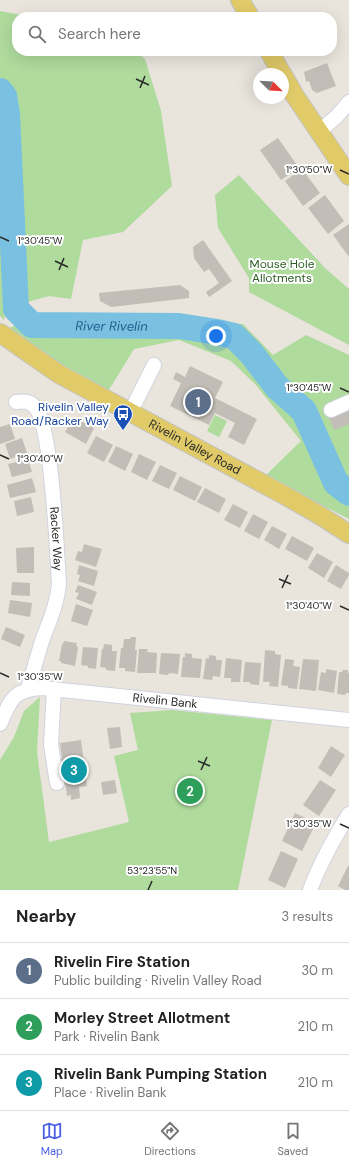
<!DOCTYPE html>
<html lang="en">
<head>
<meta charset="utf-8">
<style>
  body { margin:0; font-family:"DM Sans",sans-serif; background:#f6f6f6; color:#222 }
  .compass { position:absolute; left:253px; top:68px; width:36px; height:36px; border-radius:50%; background:#fff; box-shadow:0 4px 16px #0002; rotate:114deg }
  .you { position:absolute; left:216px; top:336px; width:14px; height:14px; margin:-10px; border:3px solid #fff; border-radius:50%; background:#1a73e8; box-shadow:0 0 0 6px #1a73e833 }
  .badge { display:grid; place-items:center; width:26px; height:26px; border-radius:50%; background:#4c60e7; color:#fff; font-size:13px; font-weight:700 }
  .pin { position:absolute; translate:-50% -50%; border:2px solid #fff; box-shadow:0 1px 4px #0006 }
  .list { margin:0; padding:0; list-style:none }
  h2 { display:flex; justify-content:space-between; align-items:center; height:52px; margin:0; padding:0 16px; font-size:17px }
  h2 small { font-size:13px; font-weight:400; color:#767676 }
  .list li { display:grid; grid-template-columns:26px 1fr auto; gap:12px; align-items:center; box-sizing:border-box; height:56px; padding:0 16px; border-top:1px solid #e0e0e0 }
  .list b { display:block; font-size:15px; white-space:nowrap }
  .list p { margin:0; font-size:13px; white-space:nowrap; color:#767676 }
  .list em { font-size:13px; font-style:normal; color:#767676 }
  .icon { flex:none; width:22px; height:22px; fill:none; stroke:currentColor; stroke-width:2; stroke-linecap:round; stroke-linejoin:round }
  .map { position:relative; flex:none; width:349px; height:890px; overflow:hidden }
  .search { position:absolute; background:#fff; box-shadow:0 4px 16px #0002; left:12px; right:12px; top:12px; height:44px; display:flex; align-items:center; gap:10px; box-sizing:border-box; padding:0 14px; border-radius:16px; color:#767676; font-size:15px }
  .sheet { height:220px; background:#fff }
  nav { display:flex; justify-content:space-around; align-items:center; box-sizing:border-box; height:56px; border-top:1px solid #e0e0e0; background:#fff; font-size:11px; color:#767676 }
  nav a { display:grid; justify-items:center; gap:2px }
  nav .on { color:#4c60e7 }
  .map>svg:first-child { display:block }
  .green { fill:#afdb9d }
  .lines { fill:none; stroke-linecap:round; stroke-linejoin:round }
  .river { stroke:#79c0e1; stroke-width:26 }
  .building { fill:#c2beb7 }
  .minor-casing { stroke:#d1d3e0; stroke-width:16 }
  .major-casing { stroke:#c3c3c3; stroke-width:20 }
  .minor { stroke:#fff; stroke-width:14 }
  .major { stroke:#e1cb69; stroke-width:18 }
  .ticks { fill:none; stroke:#292929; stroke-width:1.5 }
  .labels { text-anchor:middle; stroke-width:4; stroke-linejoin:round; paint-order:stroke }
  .park-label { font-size:12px; fill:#2a5d21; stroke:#fff }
  .transit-label { font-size:12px; fill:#164399; stroke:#fff; text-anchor:end }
  .street-label { font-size:12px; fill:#292929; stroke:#fff }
  .water-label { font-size:13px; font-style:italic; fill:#1b5e8a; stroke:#fff }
  .ticks-label { font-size:10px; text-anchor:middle; fill:#292929; stroke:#fff; stroke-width:4; stroke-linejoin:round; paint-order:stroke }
</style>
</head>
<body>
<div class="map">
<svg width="349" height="890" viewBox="0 0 349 890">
  <rect width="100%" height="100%" fill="#e9e4dc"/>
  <g class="green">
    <path d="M 0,11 L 33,17 L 17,17 L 17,51 L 136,51 L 145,59 L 161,111 L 172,186 L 123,232 L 83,240 L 71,299 L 49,296 L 6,308 L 4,320 L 0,316 Z"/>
    <path d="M 239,175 L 325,268 L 349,289 L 349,345 L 249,292 L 249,278 L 218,228 L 215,195 Z"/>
    <path d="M 42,314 L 104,322 L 190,321 L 243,324 L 273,355 L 306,335 L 349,355 L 349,519 L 265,476 L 301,441 L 255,384 L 231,361 L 179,340 L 134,349 L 107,393 L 5,330 Z"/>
    <path d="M 215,415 L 227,421 L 219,437 L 207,431 Z"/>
    <path d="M 40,697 L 37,752 L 49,842 L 129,822 L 114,756 L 138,750 L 130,713 L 172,710 L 272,720 L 238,890 L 0,890 L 0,760 L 14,737 L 24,711 Z"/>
  </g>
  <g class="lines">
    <path class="river" id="s1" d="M 0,91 L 4,96 L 7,114 L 16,309 L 32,325 L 179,326 L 217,332 L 234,336 L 251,353 L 277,387 L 304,411 L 336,483 L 349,493"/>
  </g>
  <g class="building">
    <path d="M 327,63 L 336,86 L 317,93 L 312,90 L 309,81 L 306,82 L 304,72 Z"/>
    <path d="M 278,138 L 299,168 L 281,180 L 260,150 Z"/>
    <path d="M 302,169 L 320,193 L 303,206 L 285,181 Z"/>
    <path d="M 325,195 L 344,221 L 328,234 L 308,208 Z"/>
    <path d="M 349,224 L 349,257 L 333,235 Z"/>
    <path d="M 203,240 L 232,281 L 209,297 L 206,292 L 219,283 L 209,269 L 204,272 L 194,258 L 193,247 Z"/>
    <path d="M 180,285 L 189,291 L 189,298 L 111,307 L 100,301 L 99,293 Z"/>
    <path d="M 190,366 L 223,382 L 215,398 L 257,419 L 244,445 L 228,437 L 235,423 L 215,413 L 209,425 L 170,406 L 181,383 L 173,379 L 176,372 L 185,377 Z"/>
    <path d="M 349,410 L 349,424 L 334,430 L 329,418 Z"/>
    <path d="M 74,417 L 94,428 L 86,444 L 65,432 Z"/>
    <path d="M 10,424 L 15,439 L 0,444 L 0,427 Z"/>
    <path d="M 96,436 L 113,445 L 104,462 L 87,453 Z"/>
    <path d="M 22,438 L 27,453 L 10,459 L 5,444 Z"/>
    <path d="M 116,446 L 133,454 L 125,471 L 108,462 Z"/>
    <path d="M 139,454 L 156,462 L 147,480 L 131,472 Z"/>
    <path d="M 28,459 L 32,472 L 12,477 L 8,464 Z"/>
    <path d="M 160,465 L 177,473 L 169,489 L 152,481 Z"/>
    <path d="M 180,476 L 202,487 L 195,501 L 173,490 Z"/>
    <path d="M 32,478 L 36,492 L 10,498 L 7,485 Z"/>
    <path d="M 205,488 L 226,499 L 219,513 L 197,502 Z"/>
    <path d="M 31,497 L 34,512 L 17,516 L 14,501 Z"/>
    <path d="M 233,504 L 248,512 L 240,528 L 224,520 Z"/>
    <path d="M 253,514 L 268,522 L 259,539 L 244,531 Z"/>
    <path d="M 272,526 L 287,534 L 279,549 L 264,540 Z"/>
    <path d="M 292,536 L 314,548 L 307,561 L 285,549 Z"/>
    <path d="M 84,544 L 102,549 L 96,567 L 75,560 L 78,551 L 82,552 Z"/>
    <path d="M 34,547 L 34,573 L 17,573 L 16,548 Z"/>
    <path d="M 317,553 L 333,562 L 324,578 L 308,568 Z"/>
    <path d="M 79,565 L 98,571 L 94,586 L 78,581 L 80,575 L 77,574 Z"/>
    <path d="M 336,565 L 349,573 L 349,575 L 341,589 L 327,581 Z"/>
    <path d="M 12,582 L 30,583 L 30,596 L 11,595 Z"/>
    <path d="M 78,585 L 97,592 L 92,605 L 76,599 L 79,593 L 75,592 Z"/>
    <path d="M 10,600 L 32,603 L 30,617 L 8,613 Z"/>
    <path d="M 76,604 L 93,610 L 87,626 L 71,621 Z"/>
    <path d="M 6,627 L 25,635 L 20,647 L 1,639 Z"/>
    <path d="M 131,637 L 136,637 L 135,650 L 137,650 L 135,672 L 125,671 L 125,668 L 119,668 L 121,648 L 123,648 L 124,639 L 130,639 Z"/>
    <path d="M 64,641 L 77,643 L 76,646 L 78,647 L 75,666 L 61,663 L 61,661 L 59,661 L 62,644 L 63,644 Z"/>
    <path d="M 104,644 L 112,645 L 112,651 L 117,651 L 115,671 L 106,670 L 106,668 L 100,667 L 102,649 L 103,649 Z"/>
    <path d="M 83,647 L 98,648 L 96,669 L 88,668 L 88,666 L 81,665 Z"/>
    <path d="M 139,649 L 148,649 L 147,652 L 157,653 L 156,673 L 137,673 Z"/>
    <path d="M 265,650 L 275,651 L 275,654 L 281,655 L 278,687 L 269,686 L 270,682 L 263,682 Z"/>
    <path d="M 161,653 L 180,654 L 178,674 L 169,673 L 168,675 L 159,674 Z"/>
    <path d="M 185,653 L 192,654 L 192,658 L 202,659 L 200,678 L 181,677 L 183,657 L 185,657 Z"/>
    <path d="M 209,655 L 216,656 L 216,660 L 222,660 L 220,677 L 213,676 L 212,680 L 203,679 L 206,658 L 209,659 Z"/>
    <path d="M 226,658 L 242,660 L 240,682 L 231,682 L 231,678 L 224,678 Z"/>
    <path d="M 285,659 L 294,660 L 293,666 L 300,667 L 297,689 L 288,688 L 288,686 L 281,685 Z"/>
    <path d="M 303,659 L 319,660 L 316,691 L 299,689 Z"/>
    <path d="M 245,662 L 261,663 L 259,685 L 250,684 L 250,682 L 243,682 Z"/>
    <path d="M 326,669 L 337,671 L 334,693 L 318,690 L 321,672 L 326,673 Z"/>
    <path d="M 343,670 L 348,670 L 348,673 L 349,673 L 349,693 L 346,693 L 345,695 L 337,694 L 339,672 L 342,672 Z"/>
    <path d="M 120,727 L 122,747 L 110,749 L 107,728 Z"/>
    <path d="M 81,740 L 87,786 L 79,787 L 80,798 L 71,800 L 71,795 L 67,796 L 64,774 L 61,774 L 60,770 L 63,770 L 62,763 L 60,764 L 59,759 L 62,759 L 60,743 Z"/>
    <path d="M 331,746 L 345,755 L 331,777 L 318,768 Z"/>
    <path d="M 115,780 L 117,793 L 103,795 L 101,782 Z"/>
    <path d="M 320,780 L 336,790 L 319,816 L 303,805 Z"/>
    <path d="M 295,813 L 316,823 L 302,851 L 282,841 Z"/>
    <path d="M 281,851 L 298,859 L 285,888 L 268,880 Z"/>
    <path d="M 348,866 L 349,866 L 349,890 L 345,890 L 338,886 Z"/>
  </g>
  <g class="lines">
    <defs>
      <g id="minor">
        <path d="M 319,132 L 337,116 L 349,102"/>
        <path id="s2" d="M 16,402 C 24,401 30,401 35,407 C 52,425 57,554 59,584 C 57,605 49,622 42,641 C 37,657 33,673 28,688"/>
        <path d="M 331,410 L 349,402"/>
        <path d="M 130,413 L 154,365"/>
        <path d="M 54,689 L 51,745 L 57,783"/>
        <path id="s3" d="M 0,724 C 11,700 12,690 42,688 L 349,720"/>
        <path d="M 310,890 C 320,863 334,838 349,814"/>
      </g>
      <g id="major">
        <path d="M 240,0 L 250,17"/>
        <path d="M 269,51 L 282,74"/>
        <path d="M 283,75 L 295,96 L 349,176"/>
        <path id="s4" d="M 0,333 L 59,374 L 286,496 L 321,516 L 349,534"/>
      </g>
    </defs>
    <use href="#minor" class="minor-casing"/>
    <use href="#major" class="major-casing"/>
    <use href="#minor" class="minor"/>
    <use href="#major" class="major"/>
  </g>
  <path class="ticks" d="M 136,79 L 149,85M 140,88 L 145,76M 340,170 L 349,174M 0,237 L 9,241M 55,261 L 68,267M 59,270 L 64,258M 340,388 L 349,392M 0,455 L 9,459M 279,579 L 291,584M 282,588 L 288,575M 340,606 L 349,610M 0,673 L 9,677M 198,761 L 210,766M 201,770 L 207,757M 340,824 L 349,828M 148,890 L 152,881"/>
  <defs>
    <symbol id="bus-pin" viewBox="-11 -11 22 30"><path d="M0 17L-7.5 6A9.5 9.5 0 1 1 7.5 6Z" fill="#1a4fb4" stroke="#fff"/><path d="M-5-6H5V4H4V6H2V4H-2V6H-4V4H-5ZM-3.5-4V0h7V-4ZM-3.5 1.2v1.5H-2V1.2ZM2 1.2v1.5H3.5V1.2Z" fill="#fff"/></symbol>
  </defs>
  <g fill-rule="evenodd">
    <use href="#bus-pin" x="112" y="403" width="22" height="30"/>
  </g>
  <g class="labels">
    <g class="park-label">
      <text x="282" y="268">Mouse Hole<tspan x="282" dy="14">Allotments</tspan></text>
    </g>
    <g class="transit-label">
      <text x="109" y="411">Rivelin Valley<tspan x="109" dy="14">Road/Racker Way</tspan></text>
    </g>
    <g class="street-label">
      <text dy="4" stroke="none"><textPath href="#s4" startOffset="226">Rivelin Valley Road</textPath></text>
      <text dy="4" stroke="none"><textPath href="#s2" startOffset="155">Racker Way</textPath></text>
      <text dy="4" stroke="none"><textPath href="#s3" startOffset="184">Rivelin Bank</textPath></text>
    </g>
    <g class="water-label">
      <text dy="5" stroke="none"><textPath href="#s1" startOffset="322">River Rivelin</textPath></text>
    </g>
  </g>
  <g class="ticks-label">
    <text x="309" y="173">1°30'50"W</text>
    <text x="40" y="244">1°30'45"W</text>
    <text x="309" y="391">1°30'45"W</text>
    <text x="40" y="462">1°30'40"W</text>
    <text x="309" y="609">1°30'40"W</text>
    <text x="40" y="680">1°30'35"W</text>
    <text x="309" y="827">1°30'35"W</text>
    <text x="152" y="874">53°23'55"N</text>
  </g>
</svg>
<svg class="compass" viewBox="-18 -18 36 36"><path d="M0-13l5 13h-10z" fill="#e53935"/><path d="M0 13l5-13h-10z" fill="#767676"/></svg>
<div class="you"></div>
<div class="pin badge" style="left:198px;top:402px;background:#5c6f8a">1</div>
<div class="pin badge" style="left:190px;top:791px;background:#2e9e5b">2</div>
<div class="pin badge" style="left:74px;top:770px;background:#0f9aa8">3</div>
<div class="search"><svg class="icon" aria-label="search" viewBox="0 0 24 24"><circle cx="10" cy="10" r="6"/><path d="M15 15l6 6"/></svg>Search here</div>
</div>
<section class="sheet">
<h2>Nearby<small>3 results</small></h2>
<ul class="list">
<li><span class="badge" style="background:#5c6f8a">1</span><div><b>Rivelin Fire Station</b><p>Public building · Rivelin Valley Road</p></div><em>30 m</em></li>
<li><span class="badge" style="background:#2e9e5b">2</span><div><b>Morley Street Allotment</b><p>Park · Rivelin Bank</p></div><em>210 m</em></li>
<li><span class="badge" style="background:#0f9aa8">3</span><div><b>Rivelin Bank Pumping Station</b><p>Place · Rivelin Bank</p></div><em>210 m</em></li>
</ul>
</section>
<nav>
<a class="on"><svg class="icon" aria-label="map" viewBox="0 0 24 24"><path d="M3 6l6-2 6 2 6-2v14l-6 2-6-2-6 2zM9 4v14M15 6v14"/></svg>Map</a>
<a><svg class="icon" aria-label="directions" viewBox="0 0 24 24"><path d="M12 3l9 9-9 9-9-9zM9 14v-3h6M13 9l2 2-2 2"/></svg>Directions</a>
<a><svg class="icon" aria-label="saved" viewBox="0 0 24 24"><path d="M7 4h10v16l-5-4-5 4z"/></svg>Saved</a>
</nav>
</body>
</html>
